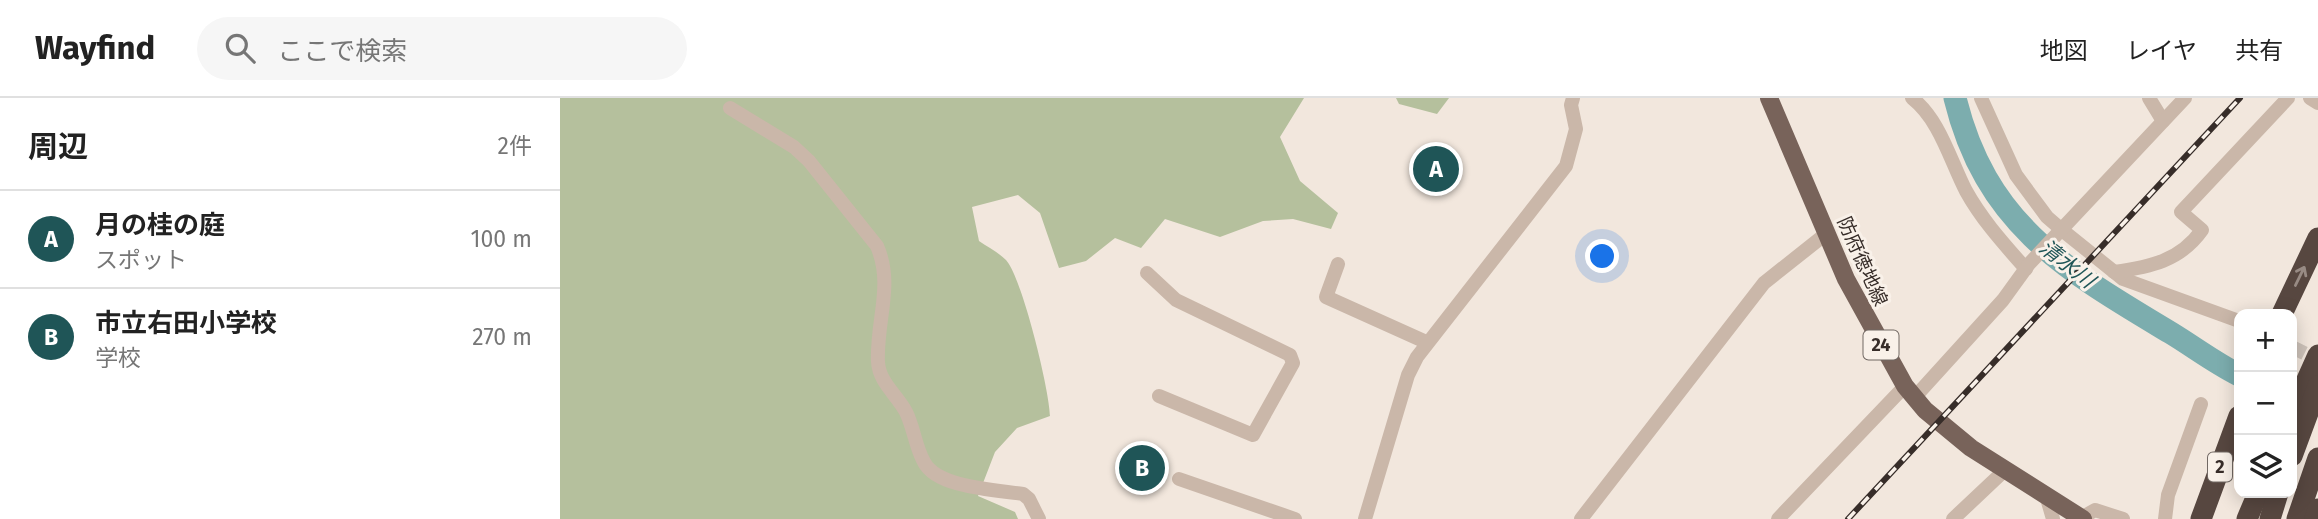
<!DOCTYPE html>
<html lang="ja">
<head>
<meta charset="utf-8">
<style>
  body { margin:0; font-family:"Fira Sans","Noto Sans JP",sans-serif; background:#f6f6f6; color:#222 }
  .controls { position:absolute; right:21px; bottom:21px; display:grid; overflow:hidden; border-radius:14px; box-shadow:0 4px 18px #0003 }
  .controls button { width:63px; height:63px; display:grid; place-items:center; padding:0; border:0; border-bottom:2px solid #e0e0e0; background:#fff; color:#222; font:35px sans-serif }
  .you { position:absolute; left:1043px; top:159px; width:24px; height:24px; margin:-18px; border:5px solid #fff; border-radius:50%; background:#1a73e8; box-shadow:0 0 0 10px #1a73e833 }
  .badge { display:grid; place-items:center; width:46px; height:46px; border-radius:50%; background:#1f5557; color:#fff; font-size:23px; font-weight:700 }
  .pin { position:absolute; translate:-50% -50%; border:4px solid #fff; box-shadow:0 2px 7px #0006 }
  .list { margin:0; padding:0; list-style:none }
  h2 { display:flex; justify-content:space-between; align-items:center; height:91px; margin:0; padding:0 28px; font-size:30px }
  h2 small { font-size:23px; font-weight:400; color:#767676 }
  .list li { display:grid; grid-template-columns:46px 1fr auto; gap:21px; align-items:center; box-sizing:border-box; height:98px; padding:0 28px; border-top:2px solid #e0e0e0 }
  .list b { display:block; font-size:26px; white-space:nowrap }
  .list p { margin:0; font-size:23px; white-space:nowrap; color:#767676 }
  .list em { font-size:23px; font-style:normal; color:#767676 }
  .icon { flex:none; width:38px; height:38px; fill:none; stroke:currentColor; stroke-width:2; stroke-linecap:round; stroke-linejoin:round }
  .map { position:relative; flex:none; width:1758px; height:421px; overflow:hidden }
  header { display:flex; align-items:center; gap:42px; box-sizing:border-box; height:98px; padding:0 35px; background:#fff; border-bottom:2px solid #e0e0e0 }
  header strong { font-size:33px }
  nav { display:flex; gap:38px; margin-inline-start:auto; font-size:24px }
  .search { width:490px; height:63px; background:#f6f6f6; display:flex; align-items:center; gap:18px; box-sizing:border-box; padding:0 24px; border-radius:38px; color:#767676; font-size:26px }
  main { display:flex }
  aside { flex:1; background:#fff }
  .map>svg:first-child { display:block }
  .green { fill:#b5c09d }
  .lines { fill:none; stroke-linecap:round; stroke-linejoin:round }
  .stream { stroke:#7cadae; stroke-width:3.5 }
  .river { stroke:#7cadae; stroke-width:23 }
  .minor-tunnel { stroke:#cdc2b9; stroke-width:14; stroke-dasharray:14 7; stroke-linecap:butt }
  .minor { stroke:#cab7a9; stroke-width:14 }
  .major { stroke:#78635a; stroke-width:18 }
  .highway { stroke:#574740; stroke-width:21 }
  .rail-casing { stroke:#372d29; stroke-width:6 }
  .rail { stroke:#f9f1e9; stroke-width:3.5; stroke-dasharray:10; stroke-linecap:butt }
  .oneway { stroke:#988b84 }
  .labels { text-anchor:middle; stroke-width:6; stroke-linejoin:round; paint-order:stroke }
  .shield { fill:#f9f1e9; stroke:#716863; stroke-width:2 }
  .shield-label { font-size:18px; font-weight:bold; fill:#372d29 }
  .street-label { font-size:19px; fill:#372d29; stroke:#f9f1e9 }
  .water-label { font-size:21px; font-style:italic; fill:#1f5557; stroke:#f9f1e9 }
</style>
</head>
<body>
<header>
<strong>Wayfind</strong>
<div class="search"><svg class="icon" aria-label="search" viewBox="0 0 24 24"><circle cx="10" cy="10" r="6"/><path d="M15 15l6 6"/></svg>ここで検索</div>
<nav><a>地図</a><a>レイヤ</a><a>共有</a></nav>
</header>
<main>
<aside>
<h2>周辺<small>2件</small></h2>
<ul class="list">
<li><span class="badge">A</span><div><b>月の桂の庭</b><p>スポット</p></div><em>100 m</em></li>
<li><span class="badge">B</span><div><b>市立右田小学校</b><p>学校</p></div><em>270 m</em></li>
</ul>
</aside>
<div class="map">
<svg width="1758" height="421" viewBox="0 0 1758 421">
  <rect width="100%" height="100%" fill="#f2e7dd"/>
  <g class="green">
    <path d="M 0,0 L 744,0 L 720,39 L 740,83 L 778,115 L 771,131 L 733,121 L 703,123 L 660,139 L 605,121 L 581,150 L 555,140 L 526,163 L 499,170 L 480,115 L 458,97 L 412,109 L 419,143 C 428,149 439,155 446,162 C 462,179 490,294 490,318 L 457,330 L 435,354 L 418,398 L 455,414 L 458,421 L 0,421 Z"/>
    <path d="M 836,0 L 889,0 L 877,16 L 839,6 Z"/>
  </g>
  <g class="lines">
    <path class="stream" d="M 1389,0 L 1396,6"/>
    <path class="river" d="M 1395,0 C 1426,127 1506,172 1611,235 C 1634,249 1655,265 1679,277"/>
    <path class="minor-tunnel" d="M 1732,249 L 1758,262"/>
    <g class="minor">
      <path d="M 1352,0 C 1380,22 1390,62 1406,93 C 1422,122 1444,146 1466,171"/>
      <path d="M 1421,0 L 1456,77 L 1487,119 L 1502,132 L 1563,181 L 1679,223"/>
      <path d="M 1589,0 L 1603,23"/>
      <path d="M 1750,0 L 1758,5"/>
      <path d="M 170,10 L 234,49 L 249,63 L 317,148 C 334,187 316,223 318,264 C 319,284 337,297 346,314 C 354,330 355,348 364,364 C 377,390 437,392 463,396 L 469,401 L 479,421"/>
      <path d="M 778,166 L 766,199 L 866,244"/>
      <path d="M 1554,174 C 1590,169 1620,163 1642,132 L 1621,114 L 1728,0"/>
      <path d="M 587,175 L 616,202 L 730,257 L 733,265 L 693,337 L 599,298"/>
      <path d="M 1354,300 L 1443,202 L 1469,166 L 1625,0"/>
      <path d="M 619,381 L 735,421"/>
      <path d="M 1486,397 L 1493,421"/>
      <path d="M 1521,420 L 1535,412 L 1563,421"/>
      <path d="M 805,421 L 848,277 L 857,259 L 1006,68 L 1016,31 L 1011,7 L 1013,0"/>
      <path d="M 1021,421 L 1204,185 L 1267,135"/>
      <path d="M 1218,421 L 1345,288"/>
      <path d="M 1393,421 L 1445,372"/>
      <path d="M 1605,421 L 1608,397 L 1641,306"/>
    </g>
    <path class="major" d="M 1209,0 L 1286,181 L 1345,288 L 1365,312 L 1411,350 L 1523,421"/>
    <g class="highway">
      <path d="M 1722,216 L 1758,140"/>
      <path d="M 1732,315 L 1758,257"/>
      <path d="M 1732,358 L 1758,288"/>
      <path d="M 1641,421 L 1679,318"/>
      <path d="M 1687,421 L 1698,395"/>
      <path d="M 1710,421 L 1718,395"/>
      <path d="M 1737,421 L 1758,360"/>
      <path d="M 1755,421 L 1758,411"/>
    </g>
    <defs>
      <path id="rail" d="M 1288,421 L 1680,0"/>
    </defs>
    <use href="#rail" class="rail-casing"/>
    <use href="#rail" class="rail"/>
  </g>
  <defs><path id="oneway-shaft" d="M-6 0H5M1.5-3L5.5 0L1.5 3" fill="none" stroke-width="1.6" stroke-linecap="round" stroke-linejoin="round" transform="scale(1.75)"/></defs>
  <use class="oneway" href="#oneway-shaft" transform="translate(1740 178) rotate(-64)"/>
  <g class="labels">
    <g class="shield">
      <rect x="1303.5" y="232.5" width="35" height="29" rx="5"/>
      <rect x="1648" y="354.5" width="24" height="29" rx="5"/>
    </g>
    <g class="shield-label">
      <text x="1321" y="253">24</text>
      <text x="1660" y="375">2</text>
    </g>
    <g class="street-label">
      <text transform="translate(1303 163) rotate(66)" y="7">防府徳地線</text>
    </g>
    <g class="water-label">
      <text transform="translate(1507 166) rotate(38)" y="7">清水川</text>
    </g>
  </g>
</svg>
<div class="controls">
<button>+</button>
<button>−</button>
<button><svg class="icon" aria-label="layers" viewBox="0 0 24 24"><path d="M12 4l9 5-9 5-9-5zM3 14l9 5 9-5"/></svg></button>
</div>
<div class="you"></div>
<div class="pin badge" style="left:876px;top:71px">A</div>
<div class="pin badge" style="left:582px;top:370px">B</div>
</div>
</main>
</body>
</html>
